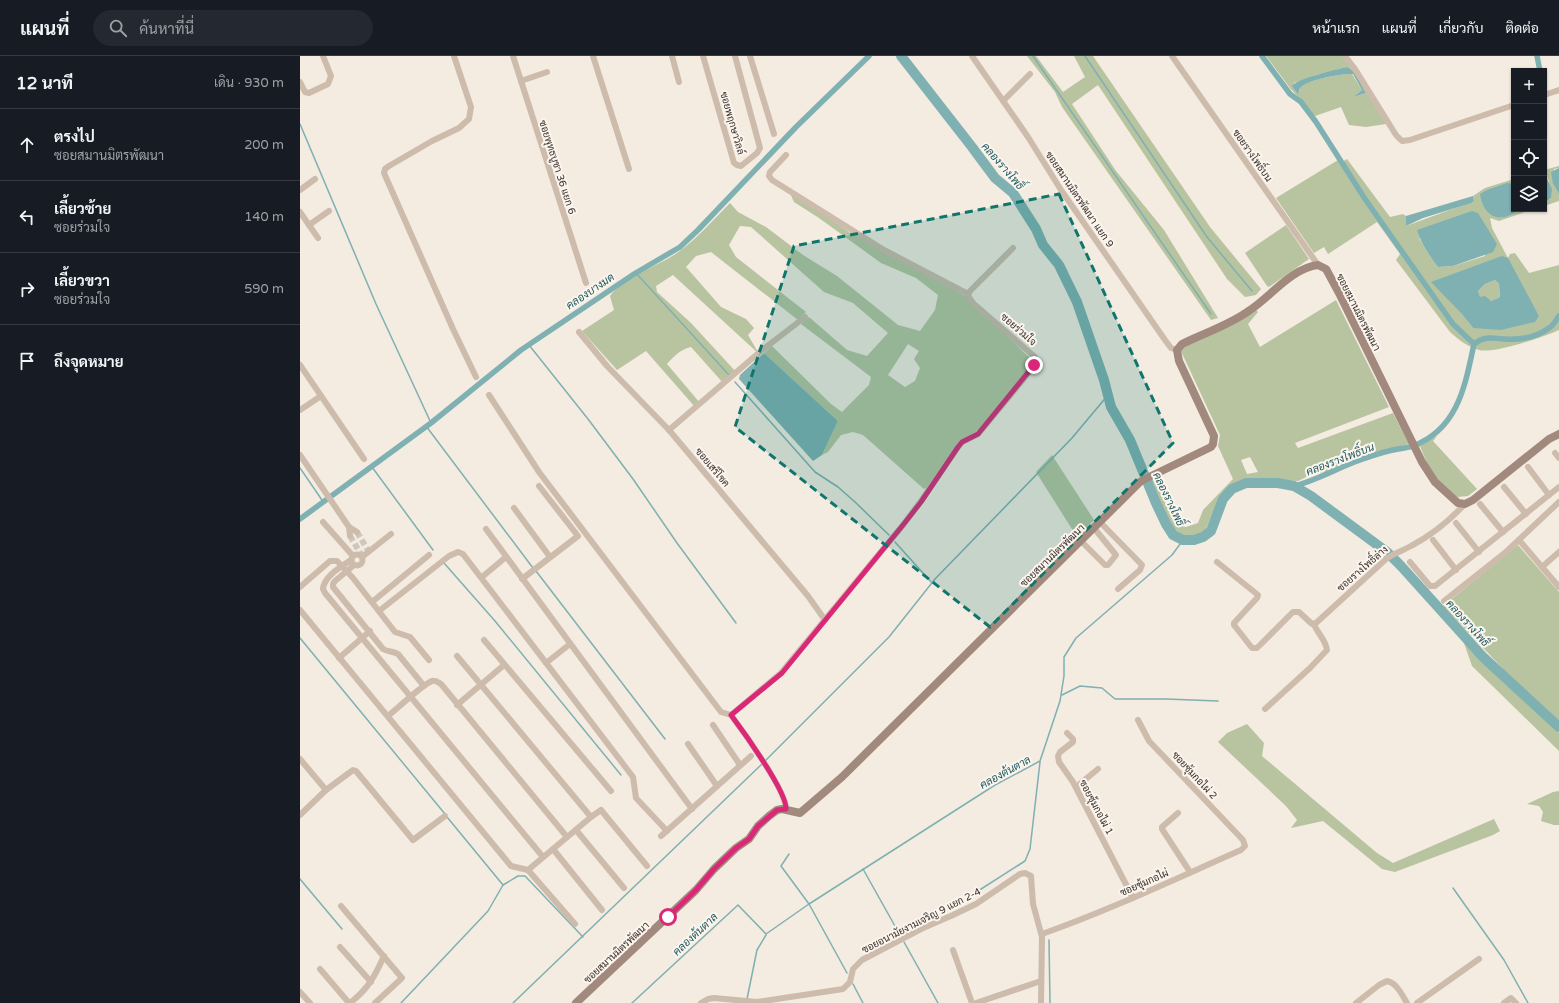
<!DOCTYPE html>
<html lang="th">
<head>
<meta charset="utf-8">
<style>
  body { margin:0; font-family:"Varela Round",Sarabun,sans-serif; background:#242831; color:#f1f3f6 }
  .controls { position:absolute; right:12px; top:12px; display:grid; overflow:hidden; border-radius:0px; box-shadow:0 1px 3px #0004 }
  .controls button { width:36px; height:36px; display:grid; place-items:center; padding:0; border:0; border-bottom:1px solid #363941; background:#171b24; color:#f1f3f6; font:20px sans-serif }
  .stop { position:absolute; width:12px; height:12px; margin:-9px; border:3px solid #db2777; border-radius:50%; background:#fff }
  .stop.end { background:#db2777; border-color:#fff; box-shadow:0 1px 4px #0008 }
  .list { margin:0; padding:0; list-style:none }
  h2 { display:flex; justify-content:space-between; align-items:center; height:52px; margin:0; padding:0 16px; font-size:17px }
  h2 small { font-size:13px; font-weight:400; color:#9ea1a6 }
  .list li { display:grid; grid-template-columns:26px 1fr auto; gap:12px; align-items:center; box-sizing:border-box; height:72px; padding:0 16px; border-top:1px solid #363941 }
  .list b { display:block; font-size:15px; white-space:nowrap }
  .list p { margin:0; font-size:13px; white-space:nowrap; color:#9ea1a6 }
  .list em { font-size:13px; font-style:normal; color:#9ea1a6 }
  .icon { flex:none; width:22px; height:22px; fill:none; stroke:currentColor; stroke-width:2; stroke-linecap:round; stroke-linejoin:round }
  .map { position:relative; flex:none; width:1259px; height:947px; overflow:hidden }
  header { display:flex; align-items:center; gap:24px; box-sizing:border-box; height:56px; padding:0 20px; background:#171b24; border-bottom:1px solid #363941 }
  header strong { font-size:19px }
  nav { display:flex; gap:22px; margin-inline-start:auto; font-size:14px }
  .search { width:280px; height:36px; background:#242831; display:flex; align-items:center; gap:10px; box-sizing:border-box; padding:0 14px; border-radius:22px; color:#9ea1a6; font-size:15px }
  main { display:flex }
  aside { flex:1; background:#171b24 }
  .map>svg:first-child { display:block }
  .green { fill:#b8c4a0; fill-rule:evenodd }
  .water { fill:#7fb0b2; fill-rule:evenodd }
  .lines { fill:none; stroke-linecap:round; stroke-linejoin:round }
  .stream { stroke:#7fb0b2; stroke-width:1.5 }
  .canal { stroke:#7fb0b2; stroke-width:5.5 }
  .river { stroke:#7fb0b2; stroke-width:10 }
  .street-tunnel { stroke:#cfc6bd; stroke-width:6; stroke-dasharray:6 3; stroke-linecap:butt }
  .street { stroke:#cdbbac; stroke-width:6 }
  .secondary { stroke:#a18a7d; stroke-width:8 }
  .route { stroke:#db2777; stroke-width:5 }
  .marked { fill:#0f766e; fill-opacity:0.2; stroke:#0f766e; stroke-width:3; stroke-dasharray:8 5; stroke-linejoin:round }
  .labels { text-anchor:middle; stroke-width:4; stroke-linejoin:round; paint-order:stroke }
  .street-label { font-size:10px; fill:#3b302b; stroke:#fbf5ee }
  .water-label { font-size:11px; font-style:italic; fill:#1f5a5e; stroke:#fbf5ee }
</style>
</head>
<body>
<header>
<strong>แผนที่</strong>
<div class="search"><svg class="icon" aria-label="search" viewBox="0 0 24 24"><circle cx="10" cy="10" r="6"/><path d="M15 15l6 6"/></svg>ค้นหาที่นี่</div>
<nav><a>หน้าแรก</a><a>แผนที่</a><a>เกี่ยวกับ</a><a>ติดต่อ</a></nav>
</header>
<main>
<aside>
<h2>12 นาที<small>เดิน · 930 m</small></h2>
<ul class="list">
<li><svg class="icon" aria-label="ahead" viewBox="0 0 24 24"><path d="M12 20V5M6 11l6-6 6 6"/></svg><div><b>ตรงไป</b><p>ซอยสมานมิตรพัฒนา</p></div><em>200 m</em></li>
<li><svg class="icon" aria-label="left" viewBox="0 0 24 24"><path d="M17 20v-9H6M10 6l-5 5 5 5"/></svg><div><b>เลี้ยวซ้าย</b><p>ซอยร่วมใจ</p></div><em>140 m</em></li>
<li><svg class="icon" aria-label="right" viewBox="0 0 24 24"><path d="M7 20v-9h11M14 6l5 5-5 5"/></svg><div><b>เลี้ยวขวา</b><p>ซอยร่วมใจ</p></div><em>590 m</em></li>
<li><svg class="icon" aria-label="arrive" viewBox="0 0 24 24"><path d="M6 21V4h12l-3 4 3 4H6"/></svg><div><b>ถึงจุดหมาย</b></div></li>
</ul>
</aside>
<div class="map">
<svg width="1259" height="947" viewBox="0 0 1259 947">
  <rect width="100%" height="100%" fill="#f4ebe1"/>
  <g class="green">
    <path d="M 727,0 L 736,0 L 763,36 L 785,21 L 774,0 L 793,0 L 910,171 L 961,233 L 956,239 L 945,241 L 927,223 L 798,29 L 772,48 L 816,115 L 864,174 L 918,262 L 911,264 L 762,51 L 755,36 Z"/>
    <path d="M 966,0 L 1042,0 L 1056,17 L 1086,68 L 1066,71 L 1049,69 L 1041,51 L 1015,60 L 990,32 ZM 1047,11 L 1055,18 L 1066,37 L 1053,41 L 1062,34 L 1052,18 C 1044,17 1005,24 1000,31 C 1000,32 999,37 998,37 L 994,27 L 1016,19 Z"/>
    <path d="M 1047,103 L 1090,161 L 1103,158 L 1106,160 L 1106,170 L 1174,145 L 1173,140 L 1185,132 L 1214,123 L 1214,153 L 1234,153 L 1199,165 L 1190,162 L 1192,172 L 1208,202 L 1210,198 L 1215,197 L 1229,217 L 1259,209 L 1259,274 C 1244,281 1193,298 1179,294 C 1168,291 1159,284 1150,276 L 1096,204 L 1100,198 L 1077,166 L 1028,198 L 1024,191 L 1014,197 L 976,142 L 1038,104 L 1040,107 ZM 1178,158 L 1183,167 L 1185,200 L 1153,210 L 1138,211 L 1128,197 L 1119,182 ZM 1202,200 L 1239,260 L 1173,272 L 1161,257 Z"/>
    <path d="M 1259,110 L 1259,112 L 1254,113 L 1253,128 L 1259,138 L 1259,145 L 1244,150 L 1244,147 L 1251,142 L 1249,125 L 1244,114 Z"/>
    <path d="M 489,135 L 549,176 L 665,240 L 730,302 L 732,306 L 729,312 L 682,370 L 671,380 L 628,431 L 624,433 L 563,379 L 553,376 L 541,379 L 528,396 L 522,399 L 538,365 L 464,297 L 472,290 L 531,348 L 542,356 L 569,329 L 571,321 L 501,268 L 509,261 L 547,294 L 567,300 L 588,277 L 553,247 L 524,236 L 451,171 L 440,170 L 429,189 L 436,201 L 506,256 L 498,264 L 411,196 L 396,200 L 386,211 L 421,251 L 446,263 L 454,272 L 448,279 L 459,298 L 373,219 L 356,230 L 357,236 L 391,267 L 437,317 L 424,328 L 391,291 C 381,293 374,300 367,308 L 400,347 L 395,351 L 346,295 L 317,314 L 282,275 L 314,254 L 310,240 C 324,221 358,210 377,197 C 397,183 413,164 430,147 L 438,156 L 466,171 L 503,199 L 537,220 L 598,269 L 620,275 L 635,254 L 638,239 L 616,222 L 581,207 L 519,162 L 494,146 ZM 608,288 L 619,295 L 614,303 L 620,312 L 615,325 L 605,331 L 588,319 Z"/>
    <path d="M 986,169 L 1009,203 L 969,231 L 967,230 L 945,197 Z"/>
    <path d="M 1195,224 L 1199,228 L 1200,241 L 1191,245 L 1180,242 L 1178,235 L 1185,228 Z"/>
    <path d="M 1036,244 L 1089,351 L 995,387 L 998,392 L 1093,357 L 1109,388 L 1051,404 L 1026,416 L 1012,418 L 998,425 L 953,423 L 942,425 L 930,432 L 916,450 L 907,471 L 901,480 C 895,481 886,482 880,479 C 867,473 856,438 850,425 L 854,422 L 875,468 L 886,471 L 898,467 L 903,454 L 933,423 L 918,390 L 920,379 L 880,293 L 955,253 L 958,256 L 948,268 L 960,291 ZM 950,401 L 958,416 L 947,418 L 941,404 Z"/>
    <path d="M 1137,380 L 1133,385 L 1177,433 L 1168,440 L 1158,441 C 1138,427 1129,414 1120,390 Z"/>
    <path d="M 752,399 L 794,464 L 777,481 L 736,416 Z"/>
    <path d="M 1218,489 L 1259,536 L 1259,668 L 1208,618 L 1143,550 Z"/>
    <path d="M 1163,584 L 1259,677 L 1259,695 L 1172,610 Z"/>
    <path d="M 947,668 L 964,687 L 962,700 L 1077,797 L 1093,807 L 1194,763 L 1200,775 L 1193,779 L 1095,816 L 1082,813 L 1023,765 L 991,772 L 997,764 L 986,750 L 918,686 L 927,677 Z"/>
    <path d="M 1259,735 L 1259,769 L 1254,769 L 1241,765 L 1243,756 L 1239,750 L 1227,748 L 1253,736 Z"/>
  </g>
  <g class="water">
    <path d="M 1047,11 C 1056,15 1061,29 1066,37 L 1053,41 L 1062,34 L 1053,18 C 1043,17 1005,24 1000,32 C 999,34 999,36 998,38 L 992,30 C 998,22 1035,14 1047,11 Z"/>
    <path d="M 1259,112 L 1259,138 L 1253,128 L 1251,116 Z"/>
    <path d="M 1244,116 L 1252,133 L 1251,142 L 1244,147 Z"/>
    <path d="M 1207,127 L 1213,128 L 1214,153 L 1219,154 C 1215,156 1210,160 1205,161 C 1189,164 1182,151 1180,138 L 1187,134 Z"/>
    <path d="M 1173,140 L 1174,145 L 1171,147 L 1123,162 L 1106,170 L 1106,160 Z"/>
    <path d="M 1172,155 L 1178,157 L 1197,188 L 1193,196 L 1153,210 L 1138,211 C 1129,199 1121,188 1117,174 Z"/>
    <path d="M 1202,200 L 1208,202 L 1239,260 L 1235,266 L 1201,274 L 1173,272 L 1161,257 L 1131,226 ZM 1195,224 L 1199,228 L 1200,241 L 1191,245 L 1185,240 L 1180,241 L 1178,235 L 1185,228 Z"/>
    <path d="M 464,297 L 538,365 L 522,399 L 513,405 L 439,323 L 440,319 Z"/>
  </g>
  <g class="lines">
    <g class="stream">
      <path d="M 733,0 L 911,258"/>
      <path d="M 785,0 L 907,181 L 952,235"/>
      <path d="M 0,68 L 76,248 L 131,367"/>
      <path d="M 336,217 L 429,319"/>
      <path d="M 229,289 L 288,363 L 333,423 L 377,487 L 436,567"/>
      <path d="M 435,326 L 515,416 L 538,431 L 555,446 L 589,479"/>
      <path d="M 126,370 L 233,512"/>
      <path d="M 72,411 L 133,494"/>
      <path d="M 0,412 L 24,447"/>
      <path d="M 595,486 L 632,527"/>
      <path d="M 144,507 L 195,565 L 321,719"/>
      <path d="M 236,515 L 365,683"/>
      <path d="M 0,582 L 145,758"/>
      <path d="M 762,639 L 780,630 L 802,632 L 815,643 L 866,643 L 918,645"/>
      <path d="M 465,705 L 589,581 L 635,523 L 772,382 L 808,339"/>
      <path d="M 147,761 L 203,829"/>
      <path d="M 489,798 L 481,810 L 509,848 L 547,917"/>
      <path d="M 563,813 L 600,879"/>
      <path d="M 0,823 L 42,873"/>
      <path d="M 1153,832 L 1204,904 L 1228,947"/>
      <path d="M 678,835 L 725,805 L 730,793 L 740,706"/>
      <path d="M 749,884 L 750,947"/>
      <path d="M 604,886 L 638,947"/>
      <path d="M 553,928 L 563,947"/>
      <path d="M 447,943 L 457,894 L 466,879"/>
      <path d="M 101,947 L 188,855 L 203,829 L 218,820 L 225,820 L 283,881"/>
      <path d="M 213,947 L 462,708"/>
      <path d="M 332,947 L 438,849 L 466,878 L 509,848 L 695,729 L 740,705 L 760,645 L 764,620 L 764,601 L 776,582 L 872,499 L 883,484"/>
    </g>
    <g class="canal">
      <path d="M 962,0 L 990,38 L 1001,46 L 1016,66 L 1065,143 L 1153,268 L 1174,288"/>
      <path d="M 1237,0 L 1240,15"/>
      <path d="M 994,430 C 1018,424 1039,411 1063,403 C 1074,399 1086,395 1098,393 C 1103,392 1108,392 1113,390 C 1158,373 1165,330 1174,288 C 1184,280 1192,282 1204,283 C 1220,284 1236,282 1249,272 C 1253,270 1256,264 1259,260"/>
      <path d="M 0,463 L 131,367 L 221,294 L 334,218 L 380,191 L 398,174 L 496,71 L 569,0"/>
    </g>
    <path class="river" d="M 601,0 L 672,91 L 695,122 L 713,137 L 736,173 L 743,189 L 759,209 L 777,246 L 804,324 L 811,351 L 830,384 L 856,447 L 866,468 L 873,479 L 883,484 L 894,484 L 903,481 L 911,475 L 923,443 L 932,433 L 946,427 L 978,427 L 994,430 L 1011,440 L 1087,496 L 1101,510 L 1183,601 L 1259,671"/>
    <g class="street-tunnel">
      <path d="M 57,476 L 69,496"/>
      <path d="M 50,480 L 62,500"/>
    </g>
    <g class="street">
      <path d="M 154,0 L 171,51 L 169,63 L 159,72 L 132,85 L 89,110 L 85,113 L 84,117 L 153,273 L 176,321"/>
      <path d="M 213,0 L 286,227"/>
      <path d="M 293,0 L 329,113"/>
      <path d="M 372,0 L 379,26"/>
      <path d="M 403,0 L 434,107 L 437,109 L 441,110 L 457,97 L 460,92 L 435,0"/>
      <path d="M 450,0 L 474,78"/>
      <path d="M 672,0 L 728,81 L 761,134 L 865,284 L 871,292 L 877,294"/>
      <path d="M 872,0 L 1018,209"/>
      <path d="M 1045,0 L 1055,13 L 1096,79 L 1102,85 L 1110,84 L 1214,49"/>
      <path d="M 221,25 L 247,16"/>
      <path d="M 0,26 L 5,36 L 9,37 L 28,28 L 31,20 L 23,0"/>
      <path d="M 1244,39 L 1259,34"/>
      <path d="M 703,45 L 730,18"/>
      <path d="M 486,99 L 470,116 L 469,120 L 472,124 L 584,194 L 668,238"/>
      <path d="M 0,134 L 15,123"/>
      <path d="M 0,156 L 18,182"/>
      <path d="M 9,169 L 29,155"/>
      <path d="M 279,276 L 307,310 L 369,374 L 508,540 L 525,564"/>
      <path d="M 0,309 L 64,403"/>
      <path d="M 189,339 L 239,416 L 421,656 L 431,659"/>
      <path d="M 0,354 L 21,340"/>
      <path d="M 369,374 L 461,295 L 505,261"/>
      <path d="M 1255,397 L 1259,402"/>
      <path d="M 0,399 L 49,471 L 57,476"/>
      <path d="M 1228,411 L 1249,439"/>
      <path d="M 1204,431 L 1226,458"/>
      <path d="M 1180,448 L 1203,476"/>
      <path d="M 214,452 L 250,501"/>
      <path d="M 23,466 L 53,500"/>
      <path d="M 800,466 L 842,509 L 840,514 L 818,533"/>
      <path d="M 1156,467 L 1179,496"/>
      <path d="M 49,471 L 50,480"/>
      <path d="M 186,473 L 392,753"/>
      <path d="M 1133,484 L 1156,514"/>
      <path d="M 1219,484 L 1259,531"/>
      <path d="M 781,485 L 805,509 L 808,509 L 816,499 L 794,472"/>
      <circle cx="57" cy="504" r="5.5"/>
      <path d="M 62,501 L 91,478"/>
      <path d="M 51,504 C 41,511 24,520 23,533 L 25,537 L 243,801"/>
      <path d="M 917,506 L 958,539 L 957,542 L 934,567 L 934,569 L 952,592 L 957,592 L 993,556 L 999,556 L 1012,568 L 1016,567 L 1086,503 C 1094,497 1102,495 1111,490 C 1130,480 1150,464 1165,448"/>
      <path d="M 1110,506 L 1130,530 L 1135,530 L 1259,431"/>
      <path d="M 54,509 L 35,525 L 33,528 L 33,531 L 83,593 C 88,596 93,595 98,598 L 124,630"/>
      <path d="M 1242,511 L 1259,496"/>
      <path d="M 182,521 L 206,501"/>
      <path d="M 222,523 L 278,480 L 239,430"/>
      <path d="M 0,531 L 30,505 L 37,505 L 53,522 L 95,576 L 110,581 L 129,604"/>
      <path d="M 1144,545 L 1207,495 L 1259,446"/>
      <path d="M 72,546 L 129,499"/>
      <path d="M 0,554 L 211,810 L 228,814"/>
      <path d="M 79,555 L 149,500 L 158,496 L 163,498 L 333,721 L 336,742 L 367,775"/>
      <path d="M 184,584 L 311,735"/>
      <path d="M 157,600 L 291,761"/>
      <path d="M 39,602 L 70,575"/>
      <path d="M 246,607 L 270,588"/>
      <path d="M 157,649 L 204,609"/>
      <path d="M 965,653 L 1010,612 L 1027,594 C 1026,584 1017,577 1014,568"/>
      <path d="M 88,660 C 96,654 124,627 132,625 C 136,624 138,626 141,628 L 267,781"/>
      <path d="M 413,669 L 440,709"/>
      <path d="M 767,677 L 773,683 L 773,686 L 760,696 L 758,700 L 759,706 L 773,726 L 833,842"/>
      <path d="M 388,688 L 417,730"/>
      <path d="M 0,703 L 26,734 L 0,759"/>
      <path d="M 776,731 L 798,713"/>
      <path d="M 26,734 L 53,714 L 56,715 L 113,784 L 145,760"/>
      <path d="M 486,753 C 487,736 443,675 431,659 L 481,617 L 603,469 L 621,445 L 658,391 L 662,386 L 678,378 L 731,314 L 736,304 L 735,301 L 674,248 L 668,240 L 670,235 L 713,192"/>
      <path d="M 878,757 L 862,771 L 862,773 L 890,816"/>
      <path d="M 276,774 L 324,832"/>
      <path d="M 361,780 L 451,700"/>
      <path d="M 253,793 L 302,854"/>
      <path d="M 41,850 L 102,922 L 75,947"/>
      <path d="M 275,868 L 228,814 L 291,761 L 301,754 L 347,810"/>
      <path d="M 742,878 C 810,854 875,823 941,794 L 945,790 L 943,784 L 849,685 L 838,664"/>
      <path d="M 40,891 L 71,926"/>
      <path d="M 653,894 L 672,947"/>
      <path d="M 20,913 L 49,947"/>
      <path d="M 0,936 L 10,947"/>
      <path d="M 50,947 C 68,933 75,920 84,900"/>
      <path d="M 401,947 L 408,943 L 414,942 L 457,946 L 543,933 L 550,926 L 553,913 L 562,904 L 621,873 L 653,859 L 676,848 L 720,818 L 725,817 L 731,820 L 733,848 L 742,881 L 741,947"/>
      <path d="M 676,947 L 741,925"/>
      <path d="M 1056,947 L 1079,929 L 1087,925 C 1097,927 1102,939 1107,947"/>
      <path d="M 1117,947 L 1179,903"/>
      <path d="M 1204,947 L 1211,942 L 1216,947"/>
    </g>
    <path class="secondary" d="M 276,947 L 396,834 L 414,813 L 436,792 L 449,783 L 458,770 L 469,760 L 477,754 L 482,753 L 500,757 L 542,721 L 841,425 L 911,391 L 913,388 L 914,380 L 879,305 L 877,294 L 882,288 C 904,277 930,269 950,254 C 971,240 992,212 1018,209 L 1026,213 L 1039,237 L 1122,406 L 1135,426 L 1158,447 L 1165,448 L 1173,444 L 1249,383 L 1259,378"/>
  </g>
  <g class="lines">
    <path class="route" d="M 368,861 L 396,834 L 414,813 L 436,792 L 449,783 L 458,770 L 477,754 L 486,753 C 487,736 443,675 431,659 L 482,617 L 603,469 L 621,446 L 658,391 L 662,386 L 678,378 L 734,309"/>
  </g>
  <path class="marked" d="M 759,138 L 873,387 L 690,571 L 435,371 L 494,190 Z"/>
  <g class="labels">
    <g class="street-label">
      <text transform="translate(433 67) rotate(74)" y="4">ซอยพฤกษาวิลล์</text>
      <text transform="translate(953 99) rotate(55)" y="4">ซอยรางโพธิ์บน</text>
      <text transform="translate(258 111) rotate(72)" y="4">ซอยพุทธบูชา 36 แยก 6</text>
      <text transform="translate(780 143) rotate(56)" y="4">ซอยสมานมิตรพัฒนา แยก 9</text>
      <text transform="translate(1059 256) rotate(63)" y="4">ซอยสมานมิตรพัฒนา</text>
      <text transform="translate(719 273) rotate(41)" y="4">ซอยร่วมใจ</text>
      <text transform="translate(413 411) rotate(50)" y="4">ซอยเสรีโชค</text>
      <text transform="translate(752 499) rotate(-44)" y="4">ซอยสมานมิตรพัฒนา</text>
      <text transform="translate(1062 512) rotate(-41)" y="4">ซอยรางโพธิ์ล่าง</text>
      <text transform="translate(895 719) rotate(47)" y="4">ซอยซุ้มกอไผ่ 2</text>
      <text transform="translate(797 751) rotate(62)" y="4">ซอยซุ้มกอไผ่ 1</text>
      <text transform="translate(844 826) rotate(-24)" y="4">ซอยซุ้มกอไผ่</text>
      <text transform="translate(621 864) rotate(-27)" y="4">ซอยอนามัยงามเจริญ 9 แยก 2-4</text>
      <text transform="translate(316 896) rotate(-43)" y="4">ซอยสมานมิตรพัฒนา</text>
    </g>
    <g class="water-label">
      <text transform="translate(703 110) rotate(49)" y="4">คลองรางโพธิ์</text>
      <text transform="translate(290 235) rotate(-34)" y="4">คลองบางมด</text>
      <text transform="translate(1040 403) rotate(-21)" y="4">คลองรางโพธิ์บน</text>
      <text transform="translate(869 443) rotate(64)" y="4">คลองรางโพธิ์</text>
      <text transform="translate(1168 567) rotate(48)" y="4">คลองรางโพธิ์</text>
      <text transform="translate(705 716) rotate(-29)" y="4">คลองต้นตาล</text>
      <text transform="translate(395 878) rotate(-43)" y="4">คลองต้นตาล</text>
    </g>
  </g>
</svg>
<div class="controls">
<button>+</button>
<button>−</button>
<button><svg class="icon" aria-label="locate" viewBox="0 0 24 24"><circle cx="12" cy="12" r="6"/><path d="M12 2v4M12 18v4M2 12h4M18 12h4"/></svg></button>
<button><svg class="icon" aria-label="layers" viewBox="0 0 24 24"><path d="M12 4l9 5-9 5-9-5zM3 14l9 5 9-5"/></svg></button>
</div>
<div class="stop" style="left:368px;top:861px"></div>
<div class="stop end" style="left:734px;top:309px"></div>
</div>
</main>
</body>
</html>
